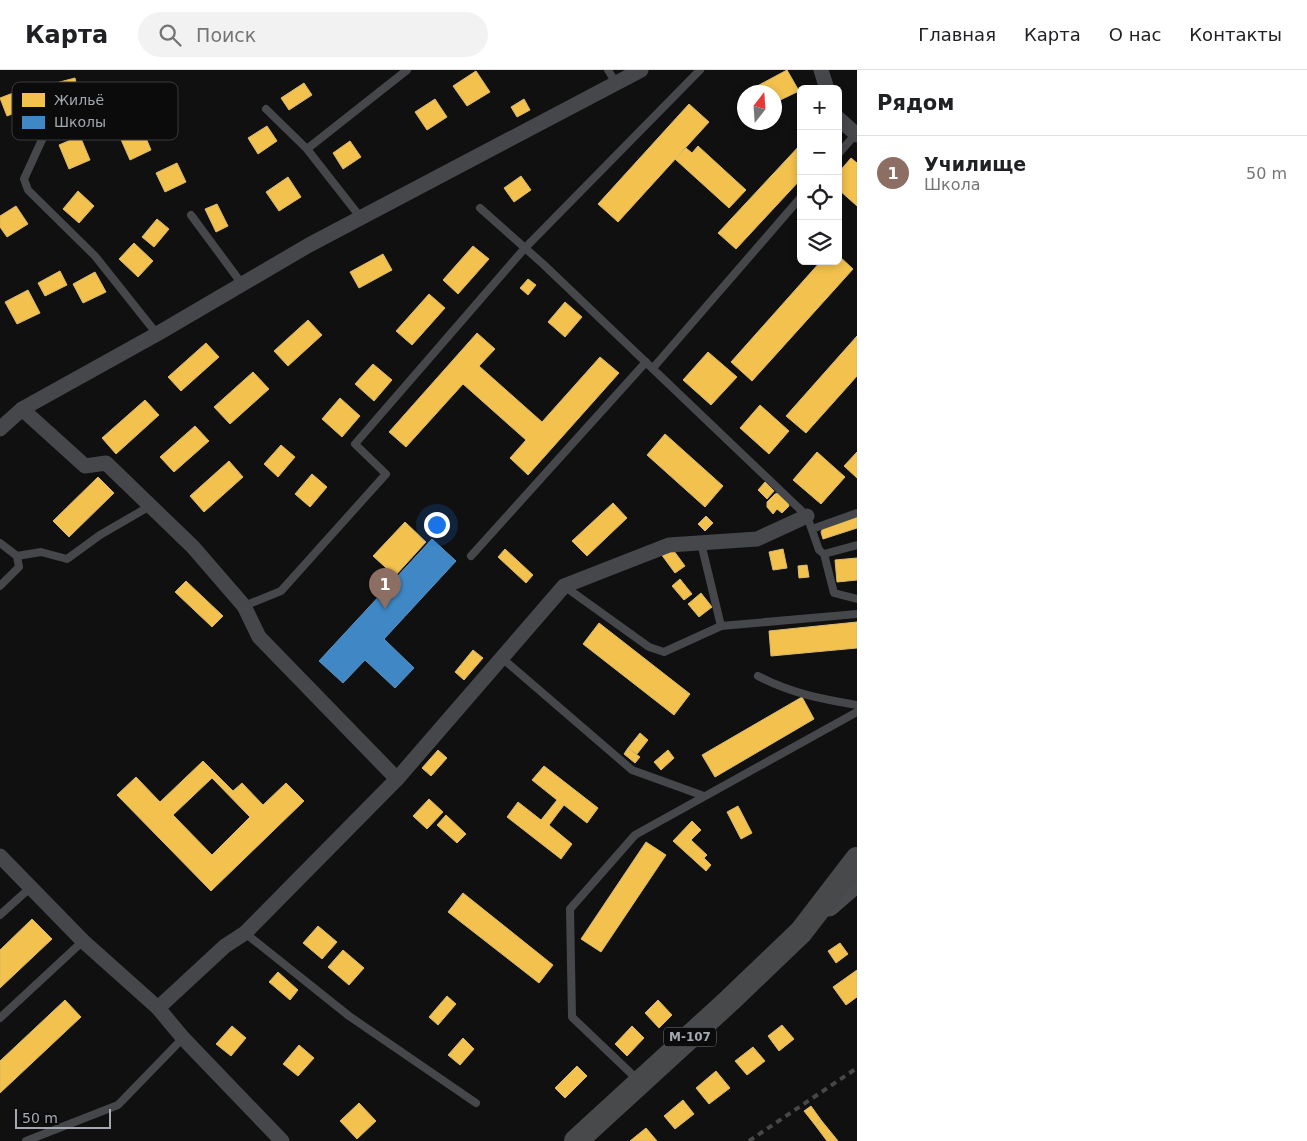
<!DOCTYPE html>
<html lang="ru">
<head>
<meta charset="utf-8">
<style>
  body { margin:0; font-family:"DejaVu Sans",sans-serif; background:#f2f2f2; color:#202124 }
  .controls { position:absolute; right:15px; top:15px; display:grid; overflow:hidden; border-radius:8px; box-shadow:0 2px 8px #0003 }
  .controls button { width:45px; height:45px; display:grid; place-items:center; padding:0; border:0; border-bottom:1px solid #e0e0e0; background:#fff; color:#202124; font:25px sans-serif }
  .compass { position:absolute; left:737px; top:15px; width:45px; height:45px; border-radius:50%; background:#fff; box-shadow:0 2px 8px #0003; rotate:17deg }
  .scale { position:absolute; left:15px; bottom:12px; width:96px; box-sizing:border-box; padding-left:5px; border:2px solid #a3a8b1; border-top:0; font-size:14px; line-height:18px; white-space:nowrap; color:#a3a8b1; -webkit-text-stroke:4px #0b0b0c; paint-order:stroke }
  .you { position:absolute; left:436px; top:454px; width:18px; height:18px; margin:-12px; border:4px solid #fff; border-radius:50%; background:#1a73e8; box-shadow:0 0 0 8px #1a73e833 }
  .badge { display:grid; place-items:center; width:32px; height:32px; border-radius:50%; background:#707379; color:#fff; font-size:16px; font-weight:700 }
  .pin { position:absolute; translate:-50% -41px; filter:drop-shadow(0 1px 2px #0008) }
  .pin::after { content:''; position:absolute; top:26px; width:18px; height:15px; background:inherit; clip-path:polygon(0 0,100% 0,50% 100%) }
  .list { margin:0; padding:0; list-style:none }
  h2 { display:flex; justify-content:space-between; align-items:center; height:65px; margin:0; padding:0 20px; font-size:21px }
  h2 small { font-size:16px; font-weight:400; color:#757577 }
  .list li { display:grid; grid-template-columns:32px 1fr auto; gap:15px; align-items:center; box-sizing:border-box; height:75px; padding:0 20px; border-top:1px solid #e0e0e0 }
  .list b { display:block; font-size:19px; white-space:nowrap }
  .list p { margin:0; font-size:16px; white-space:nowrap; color:#757577 }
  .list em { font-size:16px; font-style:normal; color:#757577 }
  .icon { flex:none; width:28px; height:28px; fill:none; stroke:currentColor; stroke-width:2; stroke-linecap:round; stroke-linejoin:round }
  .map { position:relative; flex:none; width:857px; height:1071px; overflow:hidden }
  header { display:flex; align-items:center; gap:30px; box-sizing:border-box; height:70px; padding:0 25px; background:#fff; border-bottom:1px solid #e0e0e0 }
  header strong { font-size:24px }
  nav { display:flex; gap:28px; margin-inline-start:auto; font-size:18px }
  .search { width:350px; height:45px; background:#f2f2f2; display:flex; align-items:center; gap:12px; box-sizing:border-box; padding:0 18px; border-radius:28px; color:#757577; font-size:19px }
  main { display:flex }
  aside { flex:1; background:#fff }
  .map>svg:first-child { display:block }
  .homes { fill:#f2c14e; stroke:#daba6c; fill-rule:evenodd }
  .schools { fill:#3f88c5; stroke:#5d92bf }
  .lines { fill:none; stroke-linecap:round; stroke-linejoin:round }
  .lane { stroke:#45474a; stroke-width:8 }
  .street { stroke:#45474a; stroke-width:15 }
  .secondary { stroke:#494b4e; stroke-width:21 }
  .primary { stroke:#48494b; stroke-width:24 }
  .rail { stroke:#464749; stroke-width:4; stroke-dasharray:6 5; stroke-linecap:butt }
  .labels { text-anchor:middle; stroke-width:5; stroke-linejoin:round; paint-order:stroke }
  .shield { fill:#0b0b0c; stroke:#757980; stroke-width:1 }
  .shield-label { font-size:12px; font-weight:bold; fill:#a3a8b1 }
  .key { fill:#0b0b0c; stroke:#393a3e; stroke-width:1 }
  .key-label { font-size:14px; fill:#a3a8b1 }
</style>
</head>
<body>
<header>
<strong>Карта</strong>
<div class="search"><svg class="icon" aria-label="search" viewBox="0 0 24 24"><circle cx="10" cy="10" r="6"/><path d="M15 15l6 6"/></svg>Поиск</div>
<nav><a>Главная</a><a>Карта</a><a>О нас</a><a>Контакты</a></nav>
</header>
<main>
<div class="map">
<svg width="857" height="1071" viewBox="0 0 857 1071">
  <rect width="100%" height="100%" fill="#101011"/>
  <g class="homes">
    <path d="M 787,0 L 799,21 L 774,33 L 774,22 L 746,22 Z"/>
    <path d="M 476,1 L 490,22 L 467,36 L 453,16 Z"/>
    <path d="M 75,8 L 79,26 L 56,32 L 52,14 Z"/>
    <path d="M 304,13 L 312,25 L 289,40 L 281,28 Z"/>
    <path d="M 21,20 L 27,38 L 7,46 L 0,28 Z"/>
    <path d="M 435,29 L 447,47 L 427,60 L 415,42 Z"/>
    <path d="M 524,29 L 530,40 L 517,47 L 511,37 Z"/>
    <path d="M 689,34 L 709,52 L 618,152 L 598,134 Z"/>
    <path d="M 141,56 L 151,80 L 130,90 L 119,65 Z"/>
    <path d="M 267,56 L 277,71 L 258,84 L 248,68 Z"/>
    <path d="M 80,66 L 90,90 L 69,99 L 59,75 Z"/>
    <path d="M 350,71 L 361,87 L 343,99 L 333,83 Z"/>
    <path d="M 801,74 L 801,109 L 736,179 L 718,163 Z"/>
    <path d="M 698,76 L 746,120 L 729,138 L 675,89 L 686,78 L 692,83 Z"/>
    <path d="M 851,88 L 857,93 L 857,136 L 838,119 L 838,103 Z"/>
    <path d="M 177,93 L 186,112 L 165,122 L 156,103 Z"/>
    <path d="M 521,106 L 531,120 L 514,132 L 504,118 Z"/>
    <path d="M 288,107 L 301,127 L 279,141 L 266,122 Z"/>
    <path d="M 78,121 L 94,136 L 79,153 L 63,139 Z"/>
    <path d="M 217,134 L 228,156 L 216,162 L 205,139 Z"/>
    <path d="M 16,136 L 28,154 L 7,167 L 0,157 L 0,146 Z"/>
    <path d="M 157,149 L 169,159 L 154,177 L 142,167 Z"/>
    <path d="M 134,173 L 153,191 L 138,207 L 119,189 Z"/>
    <path d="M 473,176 L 489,189 L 458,224 L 443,210 Z"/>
    <path d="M 383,184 L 392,200 L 359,218 L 350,202 Z"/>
    <path d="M 838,185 L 853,199 L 752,311 L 731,292 L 821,191 L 838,191 Z"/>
    <path d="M 60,201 L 67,215 L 45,226 L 38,213 Z"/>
    <path d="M 95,202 L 106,222 L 83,233 L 73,214 Z"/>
    <path d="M 528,209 L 536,215 L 528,225 L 520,218 Z"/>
    <path d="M 28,220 L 40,243 L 17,254 L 5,232 Z"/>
    <path d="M 429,224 L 445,238 L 412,275 L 396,261 Z"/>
    <path d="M 565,232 L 582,247 L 565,267 L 548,252 Z"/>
    <path d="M 308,250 L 322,265 L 288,296 L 274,281 Z"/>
    <path d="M 477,263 L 495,279 L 479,296 L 542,352 L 600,287 L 619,303 L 528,405 L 510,388 L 526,370 L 463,314 L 406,377 L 389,362 Z"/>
    <path d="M 857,266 L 857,306 L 806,363 L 786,346 Z"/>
    <path d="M 206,273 L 219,287 L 181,321 L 168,307 Z"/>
    <path d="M 708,282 L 737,307 L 711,335 L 683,310 Z"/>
    <path d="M 373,294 L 392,310 L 374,331 L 355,314 Z"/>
    <path d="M 253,302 L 269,319 L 230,354 L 214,337 Z"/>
    <path d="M 340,328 L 360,346 L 342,367 L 322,349 Z"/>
    <path d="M 145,330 L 159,345 L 116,384 L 102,368 Z"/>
    <path d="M 760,335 L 789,361 L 769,384 L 740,358 Z"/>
    <path d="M 195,356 L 209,371 L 174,402 L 160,387 Z"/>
    <path d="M 665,364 L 723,416 L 705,437 L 647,385 Z"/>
    <path d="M 281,375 L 295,387 L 278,407 L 264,394 Z"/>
    <path d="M 817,382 L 845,407 L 821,434 L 793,410 Z"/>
    <path d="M 857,382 L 857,408 L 844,396 Z"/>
    <path d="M 229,391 L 243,407 L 204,442 L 190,426 Z"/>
    <path d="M 312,404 L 327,417 L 310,437 L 295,424 Z"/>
    <path d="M 98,407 L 114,423 L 69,467 L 53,451 Z"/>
    <path d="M 765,412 L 774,421 L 767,429 L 758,420 Z"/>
    <path d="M 779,423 L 788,432 L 789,436 L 782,443 L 777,439 L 773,444 L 767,437 L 767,432 L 775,424 Z"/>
    <path d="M 613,433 L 627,448 L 587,486 L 572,471 Z"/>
    <path d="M 706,446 L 713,453 L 705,461 L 698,454 Z"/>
    <path d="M 857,447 L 857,458 L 823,469 L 821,462 L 823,458 Z"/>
    <path d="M 405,452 L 426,472 L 395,506 L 373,486 Z"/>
    <path d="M 671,477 L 685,496 L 675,503 L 661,484 Z"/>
    <path d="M 505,479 L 533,505 L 526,513 L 498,487 Z"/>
    <path d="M 783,479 L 787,498 L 773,500 L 769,482 Z"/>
    <path d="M 857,488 L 857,510 L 837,512 L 835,490 Z"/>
    <path d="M 807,495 L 809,507 L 799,508 L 798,496 Z"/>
    <path d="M 680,509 L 692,524 L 684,530 L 672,516 Z"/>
    <path d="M 186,511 L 223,546 L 212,557 L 175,522 Z"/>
    <path d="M 701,523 L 712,537 L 699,547 L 688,534 Z"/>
    <path d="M 857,552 L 857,578 L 771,586 L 769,561 Z"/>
    <path d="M 599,553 L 690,624 L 674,645 L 583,574 Z"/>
    <path d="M 473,580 L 483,588 L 464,610 L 455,602 Z"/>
    <path d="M 802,627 L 814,649 L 715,707 L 702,685 Z"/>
    <path d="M 640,663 L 648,670 L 637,684 L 628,678 Z"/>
    <path d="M 628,678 L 640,687 L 635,693 L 624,684 Z"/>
    <path d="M 438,680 L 447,688 L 431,706 L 422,698 Z"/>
    <path d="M 668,680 L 674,688 L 661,700 L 654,692 Z"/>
    <path d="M 203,691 L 233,721 L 242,713 L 263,735 L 286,713 L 304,731 L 211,821 L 117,725 L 136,707 L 160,732 ZM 212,708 L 250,747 L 212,785 L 173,745 Z"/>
    <path d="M 544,696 L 598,738 L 587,753 L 564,735 L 549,755 L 572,774 L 561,789 L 507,747 L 518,732 L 541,750 L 557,730 L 532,710 Z"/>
    <path d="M 429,729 L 443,742 L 427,759 L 413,746 Z"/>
    <path d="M 738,736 L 752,763 L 741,769 L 727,742 Z"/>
    <path d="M 446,745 L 466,764 L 457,773 L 437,755 Z"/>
    <path d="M 692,751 L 701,760 L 691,770 L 707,785 L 704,788 L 711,795 L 706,801 L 673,771 Z"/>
    <path d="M 646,772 L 666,785 L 601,882 L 581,869 Z"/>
    <path d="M 463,823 L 553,895 L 539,913 L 448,842 Z"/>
    <path d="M 32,849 L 52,869 L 0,918 L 0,880 Z"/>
    <path d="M 318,856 L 337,872 L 322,889 L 303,873 Z"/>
    <path d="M 840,873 L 848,884 L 836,893 L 828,881 Z"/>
    <path d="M 343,880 L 364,898 L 349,915 L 328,897 Z"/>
    <path d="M 857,900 L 857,927 L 846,935 L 833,917 Z"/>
    <path d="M 278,902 L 298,920 L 290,930 L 269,912 Z"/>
    <path d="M 447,926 L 456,934 L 438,955 L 429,947 Z"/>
    <path d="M 65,930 L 81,947 L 0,1023 L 0,991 Z"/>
    <path d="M 658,930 L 672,945 L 659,958 L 645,943 Z"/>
    <path d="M 782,955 L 794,969 L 779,981 L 768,966 Z"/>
    <path d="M 232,956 L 246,968 L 231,986 L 216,974 Z"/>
    <path d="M 632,956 L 644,968 L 627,986 L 615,974 Z"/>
    <path d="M 463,968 L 474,979 L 460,995 L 448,985 Z"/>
    <path d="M 299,975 L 314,988 L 298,1006 L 283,994 Z"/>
    <path d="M 753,977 L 765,991 L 747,1005 L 735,991 Z"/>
    <path d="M 577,996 L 587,1006 L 565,1028 L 555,1018 Z"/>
    <path d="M 716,1001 L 730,1018 L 709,1034 L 696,1018 Z"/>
    <path d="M 683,1030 L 694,1044 L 675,1059 L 664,1046 Z"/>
    <path d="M 359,1033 L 376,1051 L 357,1069 L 340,1051 Z"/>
    <path d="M 811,1036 L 821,1050 L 815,1055 L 804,1041 Z"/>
    <path d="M 821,1050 L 838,1071 L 827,1071 L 815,1055 Z"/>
    <path d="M 646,1058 L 657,1071 L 630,1071 Z"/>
  </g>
  <path class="schools" d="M 432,469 L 456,491 L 384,569 L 414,598 L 395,618 L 365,590 L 343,613 L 319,591 Z"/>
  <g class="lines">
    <g class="lane">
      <path d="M 608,0 L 616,13"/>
      <path d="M 266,39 L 307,79 L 361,148"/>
      <path d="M 46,61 L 24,109 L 28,120 L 95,186 L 157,264"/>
      <path d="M 307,79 L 407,0"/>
      <path d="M 838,84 L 856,64"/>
      <path d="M 480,138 L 543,194 L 807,446 L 819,480 L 824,484 L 857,475"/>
      <path d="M 191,145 L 242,214"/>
      <path d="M 653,298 L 801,127"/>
      <path d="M 812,459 L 857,443"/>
      <path d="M 0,473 L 17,486 L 19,497 L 0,516"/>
      <path d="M 701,473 L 721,556"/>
      <path d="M 824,484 L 834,523 L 857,529"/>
      <path d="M 17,486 L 41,482 L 67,489 L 100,465 L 150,436"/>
      <path d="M 471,486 L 646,292"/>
      <path d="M 564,516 L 649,577 L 664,582 L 721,556 L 857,544"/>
      <path d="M 244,536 L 281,521 L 386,404 L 355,374 L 524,179 L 700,0"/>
      <path d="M 502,588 L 632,700 L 704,726"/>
      <path d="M 758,606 C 790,623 821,629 857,635"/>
      <path d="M 0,845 L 31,817"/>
      <path d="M 245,863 L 349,946 L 476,1033"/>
      <path d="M 0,948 L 83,871"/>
      <path d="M 639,1011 L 572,947 L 570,839 L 635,765 L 857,642"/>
      <path d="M 26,1071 L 118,1035 L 183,968"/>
    </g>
    <g class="street">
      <path d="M 821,0 L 827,19"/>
      <path d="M 838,48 L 857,65"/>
      <path d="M 22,339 L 85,396 L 106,393 L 193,477 L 244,536 L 259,567 L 397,709"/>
      <path d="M 0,359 L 22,339 L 157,264 L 309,175 L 641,0"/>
      <path d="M 0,786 L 83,871 L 158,938 L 183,968 L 282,1071"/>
      <path d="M 158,938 L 225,876 L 245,863 L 397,709 L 564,516 L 669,475 L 757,469 L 807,446"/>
    </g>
    <path class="secondary" d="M 829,836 L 857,812"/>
    <path class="primary" d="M 576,1071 L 730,930 L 801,862 L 857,789"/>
    <path class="rail" d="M 749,1071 L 857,998"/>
  </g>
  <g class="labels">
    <rect class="shield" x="664" y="957.5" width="52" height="19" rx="4"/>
    <g class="shield-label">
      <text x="690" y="971">М-107</text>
    </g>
  </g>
  <rect x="12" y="12" width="166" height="58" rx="8" class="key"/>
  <rect x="22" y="23" width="23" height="14" fill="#f2c14e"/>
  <rect x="22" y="46" width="23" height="13" fill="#3f88c5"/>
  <g class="key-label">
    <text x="54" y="35">Жильё</text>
    <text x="54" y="57">Школы</text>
  </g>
</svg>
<div class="controls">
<button>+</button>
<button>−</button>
<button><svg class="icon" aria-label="locate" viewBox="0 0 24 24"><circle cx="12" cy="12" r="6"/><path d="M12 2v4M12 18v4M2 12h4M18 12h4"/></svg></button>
<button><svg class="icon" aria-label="layers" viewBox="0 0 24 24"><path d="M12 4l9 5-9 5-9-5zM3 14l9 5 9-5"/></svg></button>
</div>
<svg class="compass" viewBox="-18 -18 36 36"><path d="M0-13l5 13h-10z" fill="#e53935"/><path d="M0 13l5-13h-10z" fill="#757577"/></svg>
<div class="scale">50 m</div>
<div class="you"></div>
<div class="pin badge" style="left:385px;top:539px;background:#8d6e63">1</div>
</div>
<aside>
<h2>Рядом<small></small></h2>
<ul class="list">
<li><span class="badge" style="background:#8d6e63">1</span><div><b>Училище</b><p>Школа</p></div><em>50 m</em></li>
</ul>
</aside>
</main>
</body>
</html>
